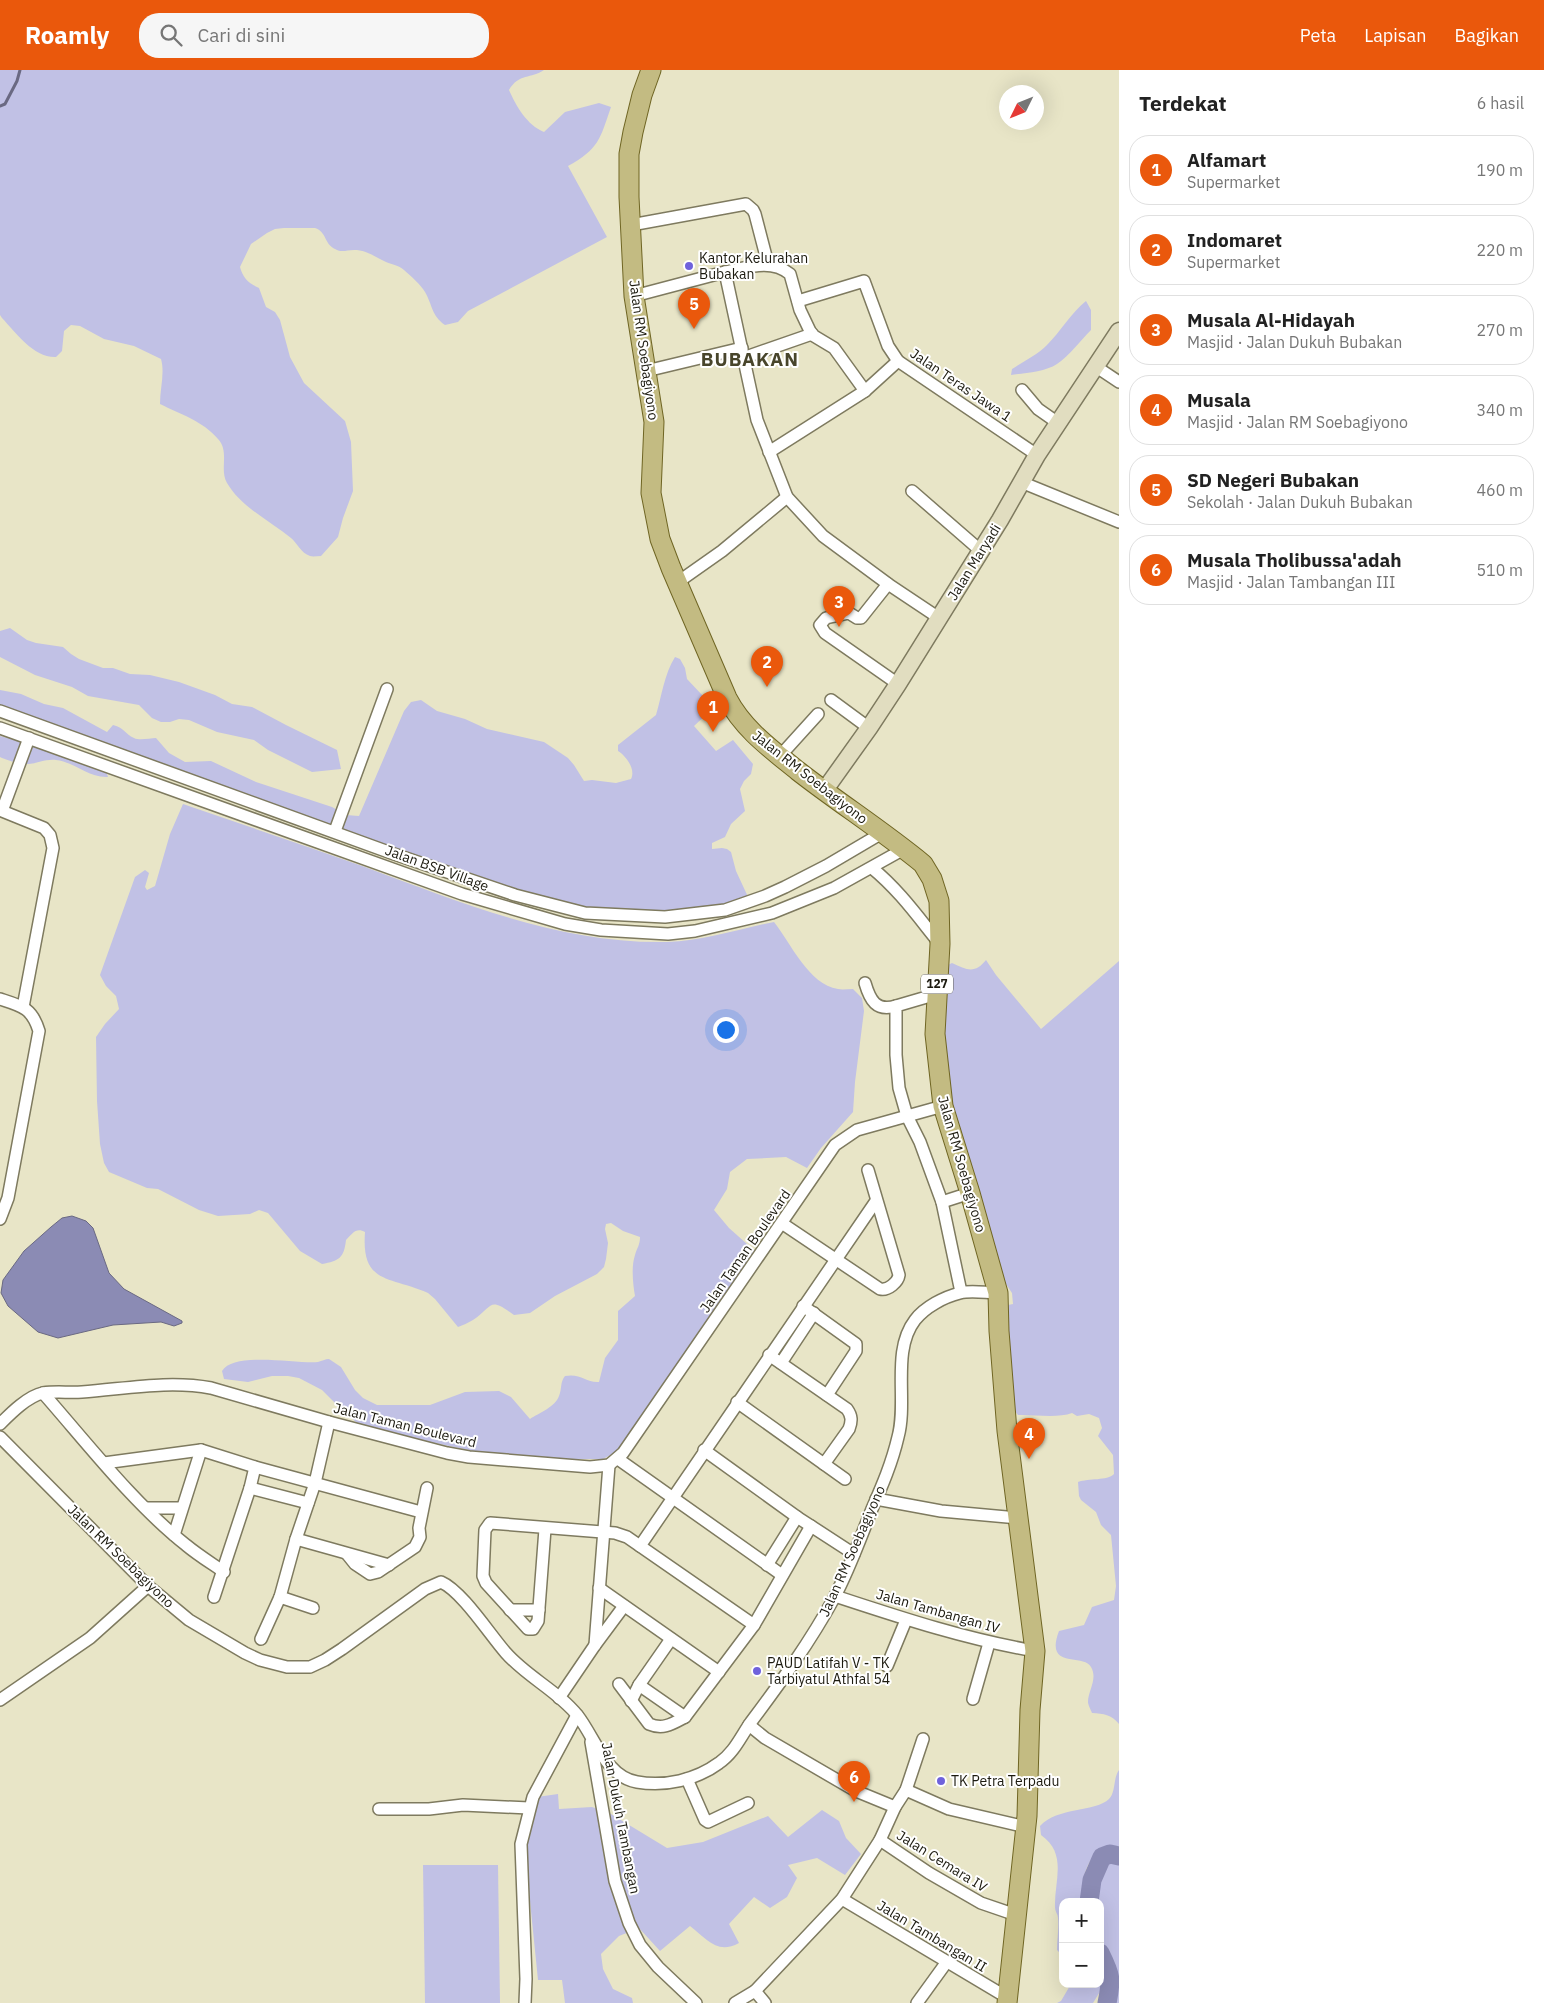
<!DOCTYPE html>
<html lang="id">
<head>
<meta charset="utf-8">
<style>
  body { margin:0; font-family:"IBM Plex Sans",sans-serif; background:#f6f6f6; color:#222 }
  .controls { position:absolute; right:15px; bottom:15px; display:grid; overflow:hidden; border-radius:10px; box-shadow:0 5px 20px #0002 }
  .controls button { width:45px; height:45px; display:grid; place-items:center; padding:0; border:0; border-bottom:1px solid #e0e0e0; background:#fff; color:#222; font:25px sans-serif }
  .compass { position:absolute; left:999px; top:15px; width:45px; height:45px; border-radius:50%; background:#fff; box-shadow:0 5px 20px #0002; rotate:227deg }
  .you { position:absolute; left:725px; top:959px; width:18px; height:18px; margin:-12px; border:4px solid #fff; border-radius:50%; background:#1a73e8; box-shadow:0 0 0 8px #1a73e833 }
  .badge { display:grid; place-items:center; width:32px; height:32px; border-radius:50%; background:#ea580c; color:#fff; font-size:16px; font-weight:700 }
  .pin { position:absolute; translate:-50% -41px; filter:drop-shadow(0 1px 2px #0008) }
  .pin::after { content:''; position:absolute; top:26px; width:18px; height:15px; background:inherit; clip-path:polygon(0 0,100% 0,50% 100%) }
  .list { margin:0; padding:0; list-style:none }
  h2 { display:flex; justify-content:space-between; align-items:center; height:65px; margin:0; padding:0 20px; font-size:21px }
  h2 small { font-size:16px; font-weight:400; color:#767676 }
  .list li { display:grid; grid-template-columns:32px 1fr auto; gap:15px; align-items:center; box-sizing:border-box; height:70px; margin:0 10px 10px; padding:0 10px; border:1px solid #e0e0e0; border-radius:20px }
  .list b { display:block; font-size:19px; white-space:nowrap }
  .list p { margin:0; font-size:16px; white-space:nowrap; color:#767676 }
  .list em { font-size:16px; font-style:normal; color:#767676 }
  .icon { flex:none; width:28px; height:28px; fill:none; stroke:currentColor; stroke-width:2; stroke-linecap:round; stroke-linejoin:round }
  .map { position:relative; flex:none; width:1119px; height:1933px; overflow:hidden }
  header { display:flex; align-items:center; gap:30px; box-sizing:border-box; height:70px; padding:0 25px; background:#ea580c; color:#fff }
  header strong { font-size:24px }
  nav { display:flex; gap:28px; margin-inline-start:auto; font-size:18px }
  .search { width:350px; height:45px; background:#f6f6f6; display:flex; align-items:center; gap:12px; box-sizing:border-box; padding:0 18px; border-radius:20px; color:#767676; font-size:19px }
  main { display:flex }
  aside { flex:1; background:#fff }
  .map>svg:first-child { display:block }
  .green { fill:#c1c1e5 }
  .water { fill:#8b8bb4; stroke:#6a6982 }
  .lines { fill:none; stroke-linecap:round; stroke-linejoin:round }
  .stream { stroke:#6a6982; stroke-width:3 }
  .river { stroke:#8b8bb4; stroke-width:19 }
  .street-casing { stroke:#7e7a5f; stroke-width:14 }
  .secondary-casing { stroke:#7e7a5f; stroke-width:19 }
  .primary-casing { stroke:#6f6523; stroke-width:21 }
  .street { stroke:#fff; stroke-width:11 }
  .secondary { stroke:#e1ddc0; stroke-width:16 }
  .primary { stroke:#c3bb82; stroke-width:19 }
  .poi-dot { fill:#6f62dc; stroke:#fff; stroke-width:2 }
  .labels { text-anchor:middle; stroke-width:4; stroke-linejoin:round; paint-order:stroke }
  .shield { fill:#fff; stroke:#605f57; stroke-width:1 }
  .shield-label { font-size:12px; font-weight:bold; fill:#1c1a0f }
  .poi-label { font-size:14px; fill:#1c1a0f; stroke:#fff; text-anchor:start }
  .street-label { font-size:14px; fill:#1c1a0f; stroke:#fff }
  .district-label { font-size:19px; font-weight:bold; letter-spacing:1px; fill:#48452b; stroke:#fff }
</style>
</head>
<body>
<header>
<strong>Roamly</strong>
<div class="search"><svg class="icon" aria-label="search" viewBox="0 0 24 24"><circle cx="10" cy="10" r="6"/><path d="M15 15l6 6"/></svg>Cari di sini</div>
<nav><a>Peta</a><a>Lapisan</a><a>Bagikan</a></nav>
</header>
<main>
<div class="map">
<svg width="1119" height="1933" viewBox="0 0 1119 1933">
  <rect width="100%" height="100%" fill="#e8e5c7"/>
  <g class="green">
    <path d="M 0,0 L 544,0 C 531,9 519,3 509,20 C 516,36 527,55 544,62 L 565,42 L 599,33 L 611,37 C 600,69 599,79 568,96 L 607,167 L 468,241 L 458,252 L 445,255 C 431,245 433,236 425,222 C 421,215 411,206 404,200 C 398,195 393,195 386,192 C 375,187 367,180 354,180 C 346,180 342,183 335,179 C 324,174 327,162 315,158 L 284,158 L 275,159 L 267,163 L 251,174 L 240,197 C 243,208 248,213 259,218 L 266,237 L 275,242 L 280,250 L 290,287 L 304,313 L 345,351 L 351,372 L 353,421 L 343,448 L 338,467 L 321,486 C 317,486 313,487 310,486 C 301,483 297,473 291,468 C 270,451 241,437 227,413 C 219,399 230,382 218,369 C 203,351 180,344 160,334 C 160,318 165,303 161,289 L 134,276 L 104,269 L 80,256 L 71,255 L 64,261 L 62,281 L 56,287 C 34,288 16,263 2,248 L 0,245 Z"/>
    <path d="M 1086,231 L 1091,240 L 1091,260 C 1080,271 1070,285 1057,294 C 1045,302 1025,303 1011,305 L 1012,299 C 1024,291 1037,285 1047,275 C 1061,261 1071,243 1086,231 Z"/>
    <path d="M 10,558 L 27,570 L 36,573 L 63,577 L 71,584 L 79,589 L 103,598 L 113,598 L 130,604 L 150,605 L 179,612 L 215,625 L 232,634 L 252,637 L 286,655 L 337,680 L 341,699 L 312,702 L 268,680 L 254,670 L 217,662 L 189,650 L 179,649 L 170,652 L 161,652 L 152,648 L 139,635 L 88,626 L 72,617 L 35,605 L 0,587 L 0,561 Z"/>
    <path d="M 675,587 L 680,589 L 685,598 L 687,609 L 703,626 L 710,641 L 694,656 L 716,681 L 733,670 L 753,694 L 751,704 L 744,711 L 740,719 L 745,741 L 731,754 L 725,767 L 712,773 L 712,779 L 722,778 L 727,779 L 731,782 L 736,801 L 749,829 L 693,842 L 585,841 L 516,823 L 0,639 L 0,620 L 21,624 L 44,634 L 63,638 L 107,662 L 113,655 C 125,658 125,664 134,668 C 140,671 150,668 156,668 L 169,683 L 185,692 L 211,691 L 256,712 L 332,737 L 346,745 L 359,746 L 404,641 L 411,632 L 421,630 L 437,641 L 465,649 L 487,659 L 544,672 L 568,688 L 574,695 L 584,711 L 592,710 L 616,713 L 631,709 C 636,699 626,686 618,681 L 618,675 L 656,645 C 662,625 664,605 675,587 Z"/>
    <path d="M 0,666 L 51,680 L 106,701 L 108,707 C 88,708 75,692 56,690 C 46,689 38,693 29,694 C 20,695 10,691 2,688 L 0,687 Z"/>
    <path d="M 183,734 C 243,755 304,775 365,797 C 462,833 561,874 667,872 C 703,871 739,859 774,852 C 790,872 809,915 838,919 C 842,920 848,919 853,919 L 862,928 L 864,941 L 855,1012 L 853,1042 L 821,1078 L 807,1098 L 786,1087 L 747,1089 L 730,1102 L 727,1119 L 714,1140 L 729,1158 L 756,1182 L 636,1356 L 616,1382 L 603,1389 L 554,1389 L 478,1382 L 425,1371 L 357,1353 L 340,1338 L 322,1320 L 299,1308 L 288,1306 L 272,1306 L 248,1312 L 224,1309 L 222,1301 C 234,1281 297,1294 318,1292 C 322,1291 325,1289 329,1289 L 341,1297 L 355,1320 L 363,1328 L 377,1335 L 430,1335 L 465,1322 L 499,1321 L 511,1327 L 530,1349 C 539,1343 555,1337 559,1326 C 562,1319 560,1312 565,1306 C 581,1303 586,1313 599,1312 L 605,1288 L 618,1270 L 618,1241 L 635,1226 C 633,1214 631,1197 635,1185 C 637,1178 640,1175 640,1167 L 623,1161 L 611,1153 L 606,1154 L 605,1159 L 608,1173 L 606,1189 L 604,1197 L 597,1204 L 555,1226 L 530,1243 L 514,1245 C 488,1226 494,1236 473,1250 C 468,1253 463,1255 458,1257 L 435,1229 L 428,1223 C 390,1206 361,1215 365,1162 C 356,1157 352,1164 346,1170 C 344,1188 339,1191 322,1194 L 300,1181 L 268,1143 L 259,1140 L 250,1144 L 218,1146 L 199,1140 L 158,1119 L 147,1118 L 109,1102 L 104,1093 L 100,1074 L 97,1031 L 96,967 L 105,954 L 119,939 L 116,926 L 106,916 L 100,905 L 135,807 L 145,800 L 149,803 L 145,817 L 147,820 L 155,816 L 170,764 Z"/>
    <path d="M 986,890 L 996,905 L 1041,959 L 1119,891 L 1119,1654 C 1111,1644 1104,1644 1092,1643 C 1091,1640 1088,1635 1088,1632 C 1088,1621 1098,1609 1091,1597 C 1084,1583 1044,1600 1059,1561 L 1084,1555 L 1092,1537 L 1114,1530 L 1116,1516 L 1111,1465 L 1101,1455 L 1096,1442 L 1081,1430 L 1079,1426 L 1078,1412 C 1089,1408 1107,1411 1114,1404 L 1113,1385 L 1098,1366 L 1102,1358 L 1099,1348 L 1089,1344 L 1077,1346 L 1072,1343 C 1059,1348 1037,1345 1022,1345 L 1018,1345 L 1015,1341 L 1006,1240 L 1008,1235 L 1013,1234 L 1012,1223 L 1006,1214 L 1002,1214 L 946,1024 L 940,952 L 948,895 L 952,893 C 967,900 975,904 986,890 Z"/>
    <path d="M 1119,1700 L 1119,1776 C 1113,1776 1109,1778 1104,1780 C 1083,1788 1083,1813 1081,1832 L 1063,1832 L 1063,1886 L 1057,1880 C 1057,1870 1059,1859 1058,1848 C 1058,1844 1055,1842 1055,1837 C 1054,1811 1068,1784 1041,1765 L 1040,1756 C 1057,1737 1096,1742 1109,1729 C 1116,1722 1113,1708 1119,1700 Z"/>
    <path d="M 558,1724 L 559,1739 L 592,1737 L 611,1744 L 667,1778 L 703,1772 L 768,1746 L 788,1767 L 822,1740 L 839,1751 L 846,1768 L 861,1784 L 845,1805 L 817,1788 L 788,1795 L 797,1808 L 787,1827 L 770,1838 L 754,1827 L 729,1854 L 739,1873 C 717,1885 707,1869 690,1856 L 660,1881 L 639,1858 L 619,1866 L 601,1884 L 603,1899 L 613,1919 L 632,1928 L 633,1933 L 565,1933 L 562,1910 L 538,1910 L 524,1772 L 537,1727 Z"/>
    <path d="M 1113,1789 L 1119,1789 L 1119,1933 L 1112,1933 C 1119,1911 1107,1889 1102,1867 C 1100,1856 1100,1844 1100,1832 L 1098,1832 L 1101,1803 L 1108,1790 Z"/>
    <path d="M 423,1795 L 498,1795 L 500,1933 L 425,1933 Z"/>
    <path d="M 1100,1912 L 1101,1920 L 1093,1933 L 1057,1933 L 1061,1931 L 1071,1914 L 1100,1914 Z"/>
  </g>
  <path class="water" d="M 72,1146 L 86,1151 L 93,1158 L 109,1203 L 124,1219 L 182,1251 L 182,1253 L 174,1256 L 161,1252 L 113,1255 L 58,1268 L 38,1262 L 8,1236 L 1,1223 L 3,1210 L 24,1181 L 51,1157 L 62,1148 Z"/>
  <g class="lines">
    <path class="stream" d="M 0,36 L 5,34 L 17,11 L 20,0"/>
    <g class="river">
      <path d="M 1089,1832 L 1092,1810 L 1102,1787 L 1110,1784 L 1119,1786"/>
      <path d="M 1100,1883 C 1111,1905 1112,1909 1107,1933"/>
    </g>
    <defs>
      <g id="street">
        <path d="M 631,155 L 746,134 L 753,140 L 755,144 L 768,194"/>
        <path d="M 725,202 C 746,198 771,188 790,204 L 800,240 L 810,261 L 814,266 L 834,278 L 865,321 L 898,291"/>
        <path d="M 634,226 L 725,202 L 757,350 L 787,427 L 823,466 L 888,514 L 939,548"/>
        <path d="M 798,231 L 864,211 L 888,276 L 898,291 L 1037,385"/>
        <path d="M 743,288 L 812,264"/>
        <path d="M 1095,296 L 1119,312"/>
        <path d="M 646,301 L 742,278"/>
        <path d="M 1022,320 L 1038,339 L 1058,353"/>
        <path d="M 769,382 L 865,321"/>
        <path d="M 1021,412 L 1119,452"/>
        <path d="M 912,421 L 981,481"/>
        <path d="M 678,512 L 722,481 L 787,427"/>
        <path d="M 888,514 L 861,548 L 857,548 L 849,543 L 826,548 L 820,555 L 825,563 L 898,614"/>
        <path d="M 831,630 L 869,658"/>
        <path d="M 0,641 L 394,784 L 515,825 L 585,843 L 665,847 L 725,840 L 765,826 L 785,817 L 826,796 L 882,763"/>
        <path d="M 0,658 L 462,824 L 565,854 L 601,860 L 668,864 L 695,861 L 772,843 L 834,818 L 904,779"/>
        <path d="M 780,686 L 818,644"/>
        <path d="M 335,761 L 387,619"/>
        <path d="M 872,798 C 899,820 918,847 940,874"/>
        <path d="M 865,913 C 870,930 876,942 896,936"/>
        <path d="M 937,924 L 896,936 L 896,985 L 899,1018 L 907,1046 L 920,1072 L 942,1132 L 961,1222"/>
        <path d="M 0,929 C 22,936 32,938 39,961 L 8,1128 L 0,1149"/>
        <path d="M 23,937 L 53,778 L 50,765 L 44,758 L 2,741 L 29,668"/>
        <path d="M 942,1132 L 970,1123"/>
        <path d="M 783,1154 L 880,1219 C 888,1221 898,1212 899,1205 L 868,1100"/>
        <path d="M 803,1236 L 856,1274 L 856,1281 L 827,1325"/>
        <path d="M 769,1285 L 847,1339 C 852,1346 852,1351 849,1359 L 824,1394"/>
        <path d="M 781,1293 L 814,1243"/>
        <path d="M 43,1323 C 87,1373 134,1434 186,1475 C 198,1485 211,1493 224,1502"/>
        <path d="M 737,1332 L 845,1409"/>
        <path d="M 0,1354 C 11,1343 28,1326 43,1323 C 56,1321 69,1323 82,1322 C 125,1319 168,1310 211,1318 L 329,1352 L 447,1383 L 469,1387 L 590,1397 L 609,1395 L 623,1383 L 835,1075 L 857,1060 L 943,1036"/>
        <path d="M 0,1367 L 148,1516 L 189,1550 L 245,1583 L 260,1590 L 287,1597 L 310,1597 L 325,1590 L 342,1579 L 425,1519 L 441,1512 C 462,1521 490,1565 506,1583 C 527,1607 558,1621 578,1646 C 595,1668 606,1707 637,1712 C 665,1717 696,1710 719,1693 C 734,1683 741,1666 751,1652 C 781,1612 810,1572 834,1528 C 849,1500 860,1469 872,1439 C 882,1416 892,1393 898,1367 C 908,1331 891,1281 915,1250 C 925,1237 944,1227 960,1223 C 971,1220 986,1223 998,1223"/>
        <path d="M 704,1380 L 797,1447 L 854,1484"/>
        <path d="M 618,1389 L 782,1505"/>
        <path d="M 104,1393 L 201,1380 L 255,1397 L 421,1442"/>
        <path d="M 250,1418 L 308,1433"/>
        <path d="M 876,1429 L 941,1441 L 1019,1448"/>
        <path d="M 147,1438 L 181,1438"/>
        <path d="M 545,1459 L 538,1551 L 533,1559 L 528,1559 L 486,1513 L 483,1506 L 485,1460 L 490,1453 L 615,1463 L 627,1467 L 640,1476 L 754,1555"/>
        <path d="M 174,1465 L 201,1380"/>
        <path d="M 296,1469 L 389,1495"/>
        <path d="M 640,1476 L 876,1131"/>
        <path d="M 347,1484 L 355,1494 L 370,1504 L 378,1502 L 415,1477 L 420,1467 L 419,1458 L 427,1418"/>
        <path d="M 767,1495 L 797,1447"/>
        <path d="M 599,1518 L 719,1602"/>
        <path d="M 835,1526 C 902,1548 965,1569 1035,1581"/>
        <path d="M 214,1527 L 250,1418 L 255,1397"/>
        <path d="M 280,1527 L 313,1538"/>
        <path d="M 510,1540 L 539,1540"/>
        <path d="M 261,1569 L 280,1527 L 296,1469 L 315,1413 L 329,1352"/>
        <path d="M 595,1575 L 609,1395"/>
        <path d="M 887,1596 L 906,1550"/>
        <path d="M 619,1614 L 649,1654 C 663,1660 672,1654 685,1647 L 754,1555 L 811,1456"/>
        <path d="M 639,1615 L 685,1647"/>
        <path d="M 559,1628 L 595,1575 L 624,1536"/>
        <path d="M 973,1629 L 989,1573"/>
        <path d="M 0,1630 L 90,1568 L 148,1516"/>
        <path d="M 631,1631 L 639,1615 L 671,1569"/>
        <path d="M 749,1655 L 765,1668 L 856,1721 L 895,1737"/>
        <path d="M 591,1672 L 615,1811 L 629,1853 L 640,1875 L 658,1897 L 696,1933"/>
        <path d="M 687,1709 L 705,1750 L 708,1752 L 748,1733"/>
        <path d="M 906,1720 L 923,1669"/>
        <path d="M 379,1739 L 429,1739 L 463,1735 L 529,1738"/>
        <path d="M 880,1770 L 929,1803 L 981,1833 L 1016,1845"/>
        <path d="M 842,1829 L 1008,1928"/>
        <path d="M 755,1921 L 765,1933"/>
        <path d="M 525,1933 L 526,1909 L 521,1774 L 533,1727 L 577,1645"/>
        <path d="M 735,1933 L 755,1921 L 842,1829 L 880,1770 L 895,1737 L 906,1720 L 949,1739 L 1026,1757"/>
        <path d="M 917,1933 L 946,1893"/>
      </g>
      <path id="secondary" d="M 824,721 L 869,658 L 898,614 L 1000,450 L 1037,385 L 1119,261"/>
      <path id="primary" d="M 651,0 L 642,25 L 633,62 L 629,84 L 629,127 L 634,226 L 654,352 L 651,423 L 660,469 L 671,498 L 727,628 C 743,659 771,679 798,701 C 839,733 883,761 923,794 L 932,809 L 939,831 L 940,874 L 935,964 L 943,1036 L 970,1123 L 998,1223 L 999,1261 L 1007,1361 L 1035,1581 L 1030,1640 L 1027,1746 L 1007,1933"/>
    </defs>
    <use href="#street" class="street-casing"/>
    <use href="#secondary" class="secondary-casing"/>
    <use href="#primary" class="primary-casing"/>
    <use href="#street" class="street"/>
    <use href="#secondary" class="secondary"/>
    <use href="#primary" class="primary"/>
  </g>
  <g class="poi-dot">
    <circle cx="689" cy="196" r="5"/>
    <circle cx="757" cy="1601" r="5"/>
    <circle cx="941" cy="1711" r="5"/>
  </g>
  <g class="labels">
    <rect class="shield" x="921" y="904.5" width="32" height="19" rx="4"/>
    <g class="shield-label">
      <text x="937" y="918">127</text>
    </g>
    <g class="poi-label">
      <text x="699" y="193">Kantor Kelurahan<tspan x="699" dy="16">Bubakan</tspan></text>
      <text x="767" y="1598">PAUD Latifah V - TK<tspan x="767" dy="16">Tarbiyatul Athfal 54</tspan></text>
      <text x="951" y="1716">TK Petra Terpadu</text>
    </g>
    <g class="street-label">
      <text transform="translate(644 280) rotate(82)" y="5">Jalan RM Soebagiyono</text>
      <text transform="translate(961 315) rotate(34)" y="5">Jalan Teras Jawa 1</text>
      <text transform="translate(974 492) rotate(-58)" y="5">Jalan Maryadi</text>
      <text transform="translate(810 707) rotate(38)" y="5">Jalan RM Soebagiyono</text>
      <text transform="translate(437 798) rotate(20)" y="5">Jalan BSB Village</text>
      <text transform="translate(962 1094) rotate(74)" y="5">Jalan RM Soebagiyono</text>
      <text transform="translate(745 1181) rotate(-55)" y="5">Jalan Taman Boulevard</text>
      <text transform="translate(405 1355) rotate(14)" y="5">Jalan Taman Boulevard</text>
      <text transform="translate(852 1481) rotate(-66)" y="5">Jalan RM Soebagiyono</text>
      <text transform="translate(121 1486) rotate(44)" y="5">Jalan RM Soebagiyono</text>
      <text transform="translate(938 1541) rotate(16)" y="5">Jalan Tambangan IV</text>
      <text transform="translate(621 1748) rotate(79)" y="5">Jalan Dukuh Tambangan</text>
      <text transform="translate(942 1791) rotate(32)" y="5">Jalan Cemara IV</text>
      <text transform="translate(932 1866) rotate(31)" y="5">Jalan Tambangan II</text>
    </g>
    <g class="district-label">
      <text x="750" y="296">BUBAKAN</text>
    </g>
  </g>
</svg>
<div class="controls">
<button>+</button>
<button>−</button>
</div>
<svg class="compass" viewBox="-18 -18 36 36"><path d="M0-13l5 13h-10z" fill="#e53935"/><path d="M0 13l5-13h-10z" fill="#767676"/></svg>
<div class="you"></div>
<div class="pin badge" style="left:713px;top:662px">1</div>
<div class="pin badge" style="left:767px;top:617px">2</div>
<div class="pin badge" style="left:839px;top:557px">3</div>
<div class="pin badge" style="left:1029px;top:1389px">4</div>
<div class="pin badge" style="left:694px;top:259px">5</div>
<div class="pin badge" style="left:854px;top:1732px">6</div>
</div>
<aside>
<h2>Terdekat<small>6 hasil</small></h2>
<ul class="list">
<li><span class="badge">1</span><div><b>Alfamart</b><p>Supermarket</p></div><em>190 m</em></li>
<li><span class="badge">2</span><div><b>Indomaret</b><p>Supermarket</p></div><em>220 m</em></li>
<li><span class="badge">3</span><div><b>Musala Al-Hidayah</b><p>Masjid · Jalan Dukuh Bubakan</p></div><em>270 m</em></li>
<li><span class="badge">4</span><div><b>Musala</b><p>Masjid · Jalan RM Soebagiyono</p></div><em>340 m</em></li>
<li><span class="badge">5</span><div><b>SD Negeri Bubakan</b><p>Sekolah · Jalan Dukuh Bubakan</p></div><em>460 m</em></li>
<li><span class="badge">6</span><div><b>Musala Tholibussa'adah</b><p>Masjid · Jalan Tambangan III</p></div><em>510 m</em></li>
</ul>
</aside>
</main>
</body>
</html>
